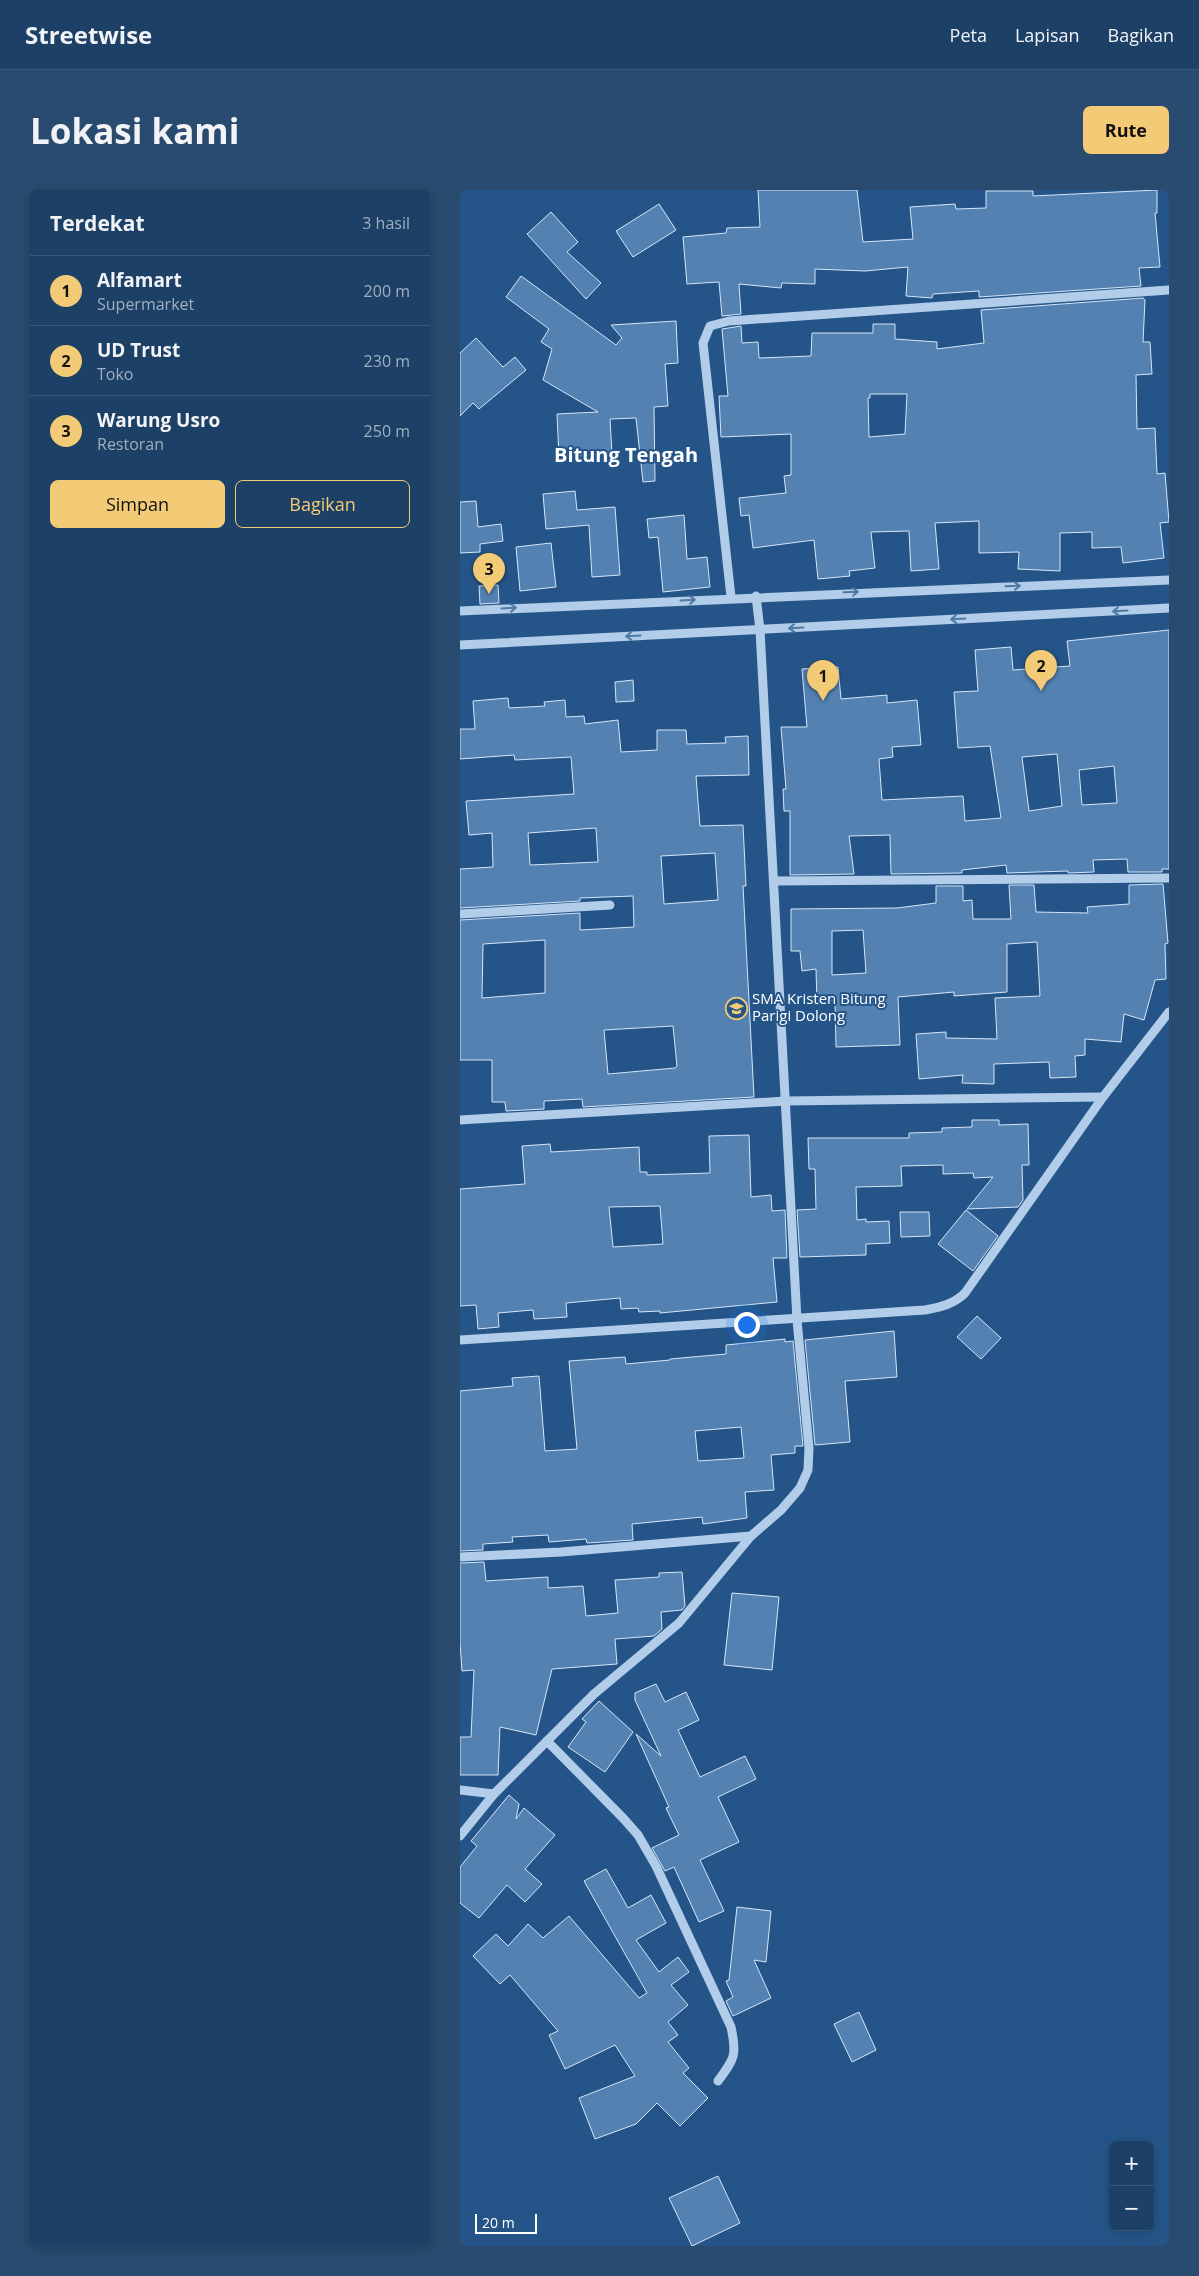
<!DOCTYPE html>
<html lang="id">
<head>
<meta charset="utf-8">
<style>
  body { margin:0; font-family:"Open Sans",sans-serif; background:#294b6f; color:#f1f3f6 }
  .controls { position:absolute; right:15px; bottom:15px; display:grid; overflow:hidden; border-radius:8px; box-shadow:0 2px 12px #0003 }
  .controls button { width:45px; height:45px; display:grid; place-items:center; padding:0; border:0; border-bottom:1px solid #3a597a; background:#1c4066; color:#f1f3f6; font:25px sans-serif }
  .scale { position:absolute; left:15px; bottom:12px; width:62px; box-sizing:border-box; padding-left:5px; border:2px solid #fff; border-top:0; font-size:14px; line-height:18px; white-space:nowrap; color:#fff; -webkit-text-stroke:4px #255588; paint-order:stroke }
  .you { position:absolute; left:286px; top:1134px; width:18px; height:18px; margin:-12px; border:4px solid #fff; border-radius:50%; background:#1a73e8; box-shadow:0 0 0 8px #1a73e833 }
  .badge { display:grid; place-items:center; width:32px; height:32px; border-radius:50%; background:#f3ca76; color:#111; font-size:16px; font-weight:700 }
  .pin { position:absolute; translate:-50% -41px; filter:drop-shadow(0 1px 2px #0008) }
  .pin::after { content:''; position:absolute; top:26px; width:18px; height:15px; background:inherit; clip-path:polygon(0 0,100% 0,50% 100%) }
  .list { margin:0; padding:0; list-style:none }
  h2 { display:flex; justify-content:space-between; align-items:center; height:65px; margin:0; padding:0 20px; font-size:21px }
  h2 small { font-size:16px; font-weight:400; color:#a0afbf }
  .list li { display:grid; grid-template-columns:32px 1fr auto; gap:15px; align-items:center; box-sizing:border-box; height:70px; padding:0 20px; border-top:1px solid #3a597a }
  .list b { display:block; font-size:19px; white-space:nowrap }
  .list p { margin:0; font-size:16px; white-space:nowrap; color:#a0afbf }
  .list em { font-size:16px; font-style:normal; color:#a0afbf }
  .actions { display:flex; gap:10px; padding:15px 20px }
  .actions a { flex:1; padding:11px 0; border:1px solid #f3ca76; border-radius:8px; text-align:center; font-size:18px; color:#f3ca76 }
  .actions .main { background:#f3ca76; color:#111 }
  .map { position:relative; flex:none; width:709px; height:2056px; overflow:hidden; border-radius:8px }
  header { display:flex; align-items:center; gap:30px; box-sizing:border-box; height:70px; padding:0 25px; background:#1c4066; border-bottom:1px solid #3a597a }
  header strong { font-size:24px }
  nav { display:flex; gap:28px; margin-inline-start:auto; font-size:18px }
  .intro { display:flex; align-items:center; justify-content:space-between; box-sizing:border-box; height:120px; padding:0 30px }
  h1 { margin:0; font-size:35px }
  .button { padding:12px 22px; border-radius:8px; background:#f3ca76; color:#111; font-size:18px; font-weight:700 }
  main { display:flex; gap:30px; padding:0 30px }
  aside { flex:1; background:#1c4066; border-radius:8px; box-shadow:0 2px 12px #0003 }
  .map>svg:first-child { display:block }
  .building { fill:#5281b2; stroke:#d6e6f7; fill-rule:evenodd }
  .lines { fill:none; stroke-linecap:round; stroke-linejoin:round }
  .minor { stroke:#b2cde9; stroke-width:9 }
  .oneway { stroke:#4f79a5 }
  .labels { text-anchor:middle; stroke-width:4; stroke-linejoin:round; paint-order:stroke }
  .poi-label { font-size:15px; fill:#fff; stroke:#255588; text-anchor:start }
  .district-label { font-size:20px; font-weight:bold; fill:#fff; stroke:#255588 }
</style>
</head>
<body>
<header>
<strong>Streetwise</strong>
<nav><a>Peta</a><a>Lapisan</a><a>Bagikan</a></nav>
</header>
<div class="intro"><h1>Lokasi kami</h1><a class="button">Rute</a></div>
<main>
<aside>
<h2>Terdekat<small>3 hasil</small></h2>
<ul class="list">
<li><span class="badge">1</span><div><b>Alfamart</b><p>Supermarket</p></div><em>200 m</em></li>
<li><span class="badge">2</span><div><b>UD Trust</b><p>Toko</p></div><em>230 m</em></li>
<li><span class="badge">3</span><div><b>Warung Usro</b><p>Restoran</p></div><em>250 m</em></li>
</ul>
<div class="actions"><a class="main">Simpan</a><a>Bagikan</a></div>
</aside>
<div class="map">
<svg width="709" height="2056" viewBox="0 0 709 2056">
  <rect width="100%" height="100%" fill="#255588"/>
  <g class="building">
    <path d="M 298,0 L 397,0 L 403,52 L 453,49 L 450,17 L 495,14 L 496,19 L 526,18 L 526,1 L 573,1 L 573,6 L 697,0 L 697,23 L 695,23 L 700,77 L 679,78 L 681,96 L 519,107 L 519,101 L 473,104 L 472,108 L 446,106 L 448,77 L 405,81 L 355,79 L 355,94 L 322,93 L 321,98 L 279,94 L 281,124 L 262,126 L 259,92 L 227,94 L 223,47 L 266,43 L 267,38 L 300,37 Z"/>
    <path d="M 199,14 L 216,40 L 173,67 L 156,41 Z"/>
    <path d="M 91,22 L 118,52 L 107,62 L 141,93 L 126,109 L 67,44 Z"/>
    <path d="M 61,86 L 156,155 L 162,148 L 151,135 L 216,131 L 218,173 L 205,174 L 208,216 L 194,217 L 195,291 L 183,292 L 176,228 L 150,229 L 152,264 L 99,267 L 97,224 L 138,222 L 83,190 L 92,159 L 81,152 L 89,139 L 46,107 Z"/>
    <path d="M 683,108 L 685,110 L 683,152 L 690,152 L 692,184 L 676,185 L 677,239 L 695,238 L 697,284 L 705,283 L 709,332 L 700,333 L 704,368 L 663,373 L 661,357 L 632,358 L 632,342 L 600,343 L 600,381 L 558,379 L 559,362 L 519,363 L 519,331 L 475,333 L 479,379 L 451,381 L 449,341 L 411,342 L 415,378 L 389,381 L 390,386 L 358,389 L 354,350 L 293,358 L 289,325 L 281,326 L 279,308 L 326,303 L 324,286 L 331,285 L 331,244 L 261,247 L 259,206 L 268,206 L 262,139 L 281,136 L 282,153 L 298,152 L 299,168 L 351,166 L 352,143 L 413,143 L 413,134 L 435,134 L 435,149 L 477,152 L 477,159 L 524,153 L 521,120 ZM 410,204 L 447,204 L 445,244 L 409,247 L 408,208 L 410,208 Z"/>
    <path d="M 16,148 L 43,177 L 55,167 L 66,180 L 19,219 L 13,213 L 0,226 L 0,163 Z"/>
    <path d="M 115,301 L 117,320 L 155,317 L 160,385 L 132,387 L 129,335 L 86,339 L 83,304 Z"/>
    <path d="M 16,311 L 18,337 L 41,334 L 43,351 L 20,354 L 20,362 L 0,363 L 0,312 Z"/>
    <path d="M 224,325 L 227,369 L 247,367 L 250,397 L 203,402 L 198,347 L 189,348 L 187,329 Z"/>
    <path d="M 91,353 L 96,397 L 60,401 L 56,357 Z"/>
    <path d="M 38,395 L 39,413 L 20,414 L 19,396 Z"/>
    <path d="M 709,440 L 709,679 L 702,679 L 702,682 L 668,682 L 667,669 L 633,670 L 634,682 L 608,683 L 608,681 L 547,683 L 546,675 L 502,680 L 502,683 L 431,684 L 430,645 L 389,646 L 394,684 L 330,685 L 330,621 L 324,621 L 323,599 L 326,599 L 321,537 L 347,537 L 342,479 L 378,477 L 381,509 L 427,505 L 427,513 L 457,510 L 461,555 L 432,557 L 433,567 L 419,569 L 422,610 L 503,606 L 505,631 L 541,628 L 530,556 L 498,558 L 494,502 L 518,501 L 515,460 L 551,457 L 553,480 L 610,476 L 607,451 ZM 597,564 L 602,616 L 569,621 L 562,567 ZM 654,576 L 657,613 L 622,615 L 619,580 Z"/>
    <path d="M 173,490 L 174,511 L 156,512 L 155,492 Z"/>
    <path d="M 48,508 L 49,518 L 85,516 L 84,512 L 105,510 L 106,527 L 124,526 L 125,534 L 158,530 L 161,562 L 197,560 L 197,540 L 226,540 L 227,554 L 266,553 L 265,547 L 288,546 L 289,585 L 236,586 L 240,636 L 283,635 L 286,696 L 283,696 L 294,907 L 123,917 L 122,909 L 84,911 L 84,919 L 46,921 L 45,912 L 32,912 L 32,870 L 0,870 L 0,730 L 120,723 L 120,740 L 174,737 L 173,706 L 120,708 L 120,711 L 0,718 L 0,679 L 33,677 L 32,643 L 9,645 L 6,611 L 114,604 L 111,567 L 55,570 L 54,565 L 0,569 L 0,539 L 15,539 L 13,511 ZM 136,638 L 138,672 L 70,675 L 68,643 ZM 255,663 L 258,710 L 204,714 L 201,666 ZM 85,750 L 85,803 L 22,808 L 23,754 ZM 213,836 L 217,876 L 215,878 L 148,884 L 144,840 Z"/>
    <path d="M 703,694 L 708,753 L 705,754 L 706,789 L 695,790 L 684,830 L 664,824 L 661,852 L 625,849 L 625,865 L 615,866 L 616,887 L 590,888 L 589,872 L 534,874 L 534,894 L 502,893 L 503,885 L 459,889 L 456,844 L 486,842 L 486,848 L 537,849 L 535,808 L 580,806 L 577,752 L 547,754 L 547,802 L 494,806 L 494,802 L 438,807 L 440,855 L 376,857 L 375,811 L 357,812 L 356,779 L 342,781 L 340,761 L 331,761 L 331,719 L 437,718 L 476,713 L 476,696 L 503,696 L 503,711 L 512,710 L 513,729 L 551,729 L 549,695 L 574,695 L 576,722 L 628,723 L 627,717 L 669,714 L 669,695 ZM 403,740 L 406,783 L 372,785 L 372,741 Z"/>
    <path d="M 512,930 L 539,930 L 539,935 L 568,934 L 569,975 L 562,975 L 563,1010 L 558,1017 L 507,1019 L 533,987 L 514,988 L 513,983 L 483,984 L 483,975 L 441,976 L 442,996 L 396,997 L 397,1030 L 406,1029 L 406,1032 L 429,1031 L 430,1053 L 406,1054 L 406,1065 L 340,1067 L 337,1020 L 356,1019 L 355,979 L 349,979 L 348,948 L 449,948 L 449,943 L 482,942 L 482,938 L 512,937 Z"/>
    <path d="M 289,945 L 291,1007 L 311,1005 L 312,1021 L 325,1020 L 327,1068 L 313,1068 L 317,1112 L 200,1123 L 200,1121 L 179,1122 L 178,1118 L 161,1119 L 160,1108 L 106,1113 L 107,1127 L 74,1129 L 73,1120 L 38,1123 L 39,1137 L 18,1139 L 16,1115 L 0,1116 L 0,999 L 65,994 L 62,956 L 90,954 L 91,962 L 179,957 L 180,982 L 187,982 L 187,985 L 250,983 L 249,946 ZM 200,1016 L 203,1054 L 153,1057 L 149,1017 Z"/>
    <path d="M 506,1020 L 538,1046 L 513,1081 L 478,1054 Z"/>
    <path d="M 440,1022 L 469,1022 L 470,1046 L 441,1047 Z"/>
    <path d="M 517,1126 L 541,1148 L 521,1169 L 497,1147 Z"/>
    <path d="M 434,1141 L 437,1187 L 385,1191 L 390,1252 L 355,1255 L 345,1150 Z"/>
    <path d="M 325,1149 L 325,1152 L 333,1151 L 343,1256 L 335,1256 L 335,1263 L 311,1265 L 314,1300 L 285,1302 L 287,1328 L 243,1334 L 242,1327 L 172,1334 L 173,1350 L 127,1353 L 126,1349 L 89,1352 L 88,1345 L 52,1347 L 53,1352 L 23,1354 L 23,1360 L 0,1361 L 0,1201 L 53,1196 L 52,1188 L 79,1186 L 85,1261 L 117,1259 L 109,1171 L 165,1167 L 166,1174 L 210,1170 L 210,1169 L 266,1164 L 266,1155 ZM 281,1237 L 284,1268 L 238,1271 L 235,1241 Z"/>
    <path d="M 24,1372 L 26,1391 L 88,1387 L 88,1398 L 123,1396 L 126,1426 L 158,1423 L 155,1390 L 199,1387 L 199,1383 L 222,1382 L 225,1416 L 222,1420 L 201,1422 L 202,1439 L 194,1446 L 155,1449 L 157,1474 L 92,1479 L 76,1545 L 40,1537 L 38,1585 L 0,1585 L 0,1547 L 11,1547 L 14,1480 L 2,1481 L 0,1453 L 0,1373 Z"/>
    <path d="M 272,1403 L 319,1407 L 312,1480 L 264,1475 Z"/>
    <path d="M 196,1494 L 205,1512 L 226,1502 L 239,1530 L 218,1540 L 240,1587 L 285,1566 L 296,1589 L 258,1607 L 279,1652 L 240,1670 L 264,1721 L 239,1732 L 214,1677 L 205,1681 L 192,1658 L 219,1645 L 206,1618 L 209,1617 L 176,1544 L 201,1566 L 175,1510 L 175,1503 Z"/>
    <path d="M 139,1511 L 173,1542 L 145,1582 L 108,1557 L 126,1532 L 122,1529 Z"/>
    <path d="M 49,1605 L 59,1614 L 56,1629 L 64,1618 L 95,1645 L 65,1679 L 82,1694 L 65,1712 L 47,1695 L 19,1728 L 0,1713 L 0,1677 L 17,1656 L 11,1651 Z"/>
    <path d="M 146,1679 L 168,1718 L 191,1705 L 206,1733 L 176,1750 L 199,1782 L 218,1767 L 229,1782 L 211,1795 L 228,1815 L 208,1832 L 218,1845 L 208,1852 L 229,1878 L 223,1883 L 248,1908 L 220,1936 L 197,1913 L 176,1934 L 135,1949 L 119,1908 L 175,1886 L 155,1855 L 105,1879 L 89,1845 L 98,1841 L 50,1785 L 40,1794 L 13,1766 L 36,1744 L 48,1756 L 68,1734 L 83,1748 L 109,1726 L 179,1808 L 187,1803 L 124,1691 Z"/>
    <path d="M 277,1717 L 311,1721 L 306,1772 L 294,1770 L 311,1808 L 273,1826 L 266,1811 L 273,1807 L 266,1791 L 269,1790 Z"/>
    <path d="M 399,1822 L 416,1860 L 392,1872 L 374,1834 Z"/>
    <path d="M 258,1986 L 280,2033 L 232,2056 L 209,2008 Z"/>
  </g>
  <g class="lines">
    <g class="minor">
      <path d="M 271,407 L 243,153 L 250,136 L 269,131 L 709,100"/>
      <path d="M 0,421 L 709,390"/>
      <path d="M 0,455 L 709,418"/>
      <path d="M 314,691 L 709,688"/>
      <path d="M 0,724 L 150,715"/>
      <path d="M 0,930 L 326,911 L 643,907"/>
      <path d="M 0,1150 L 465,1120 C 481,1117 494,1114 505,1103 L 643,907 L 709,822"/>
      <path d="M 0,1367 L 101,1362 L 291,1346 L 321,1320 L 340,1298 L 348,1280 L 349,1258 L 337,1130 L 300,440 L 296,406"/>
      <path d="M 87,1551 L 163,1628 L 178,1645 L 196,1676 L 271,1837 C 277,1865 275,1868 258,1891"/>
      <path d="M 0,1600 L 34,1604 L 134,1504 L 219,1433 L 291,1346"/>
      <path d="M 0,1646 L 34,1604"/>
    </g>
  </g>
  <defs><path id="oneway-shaft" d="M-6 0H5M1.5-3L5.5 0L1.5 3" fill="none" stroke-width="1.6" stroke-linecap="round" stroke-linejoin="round" transform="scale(1.25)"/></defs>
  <g class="oneway">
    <use href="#oneway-shaft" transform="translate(553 396) rotate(-2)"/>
    <use href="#oneway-shaft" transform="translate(391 402) rotate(-2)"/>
    <use href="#oneway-shaft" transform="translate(228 410) rotate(-3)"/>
    <use href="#oneway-shaft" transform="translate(49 418) rotate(-3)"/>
    <use href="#oneway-shaft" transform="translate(660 421) rotate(177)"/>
    <use href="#oneway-shaft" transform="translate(498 429) rotate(177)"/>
    <use href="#oneway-shaft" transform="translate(336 438) rotate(177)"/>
    <use href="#oneway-shaft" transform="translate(173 446) rotate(177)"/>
  </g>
  <defs>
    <symbol id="school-ring" viewBox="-11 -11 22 22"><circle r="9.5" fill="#255588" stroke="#f3ca76" stroke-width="1.5"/><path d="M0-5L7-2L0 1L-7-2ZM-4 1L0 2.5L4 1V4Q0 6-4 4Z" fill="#f3ca76"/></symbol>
  </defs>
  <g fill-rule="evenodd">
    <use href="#school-ring" x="264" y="806" width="25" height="25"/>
  </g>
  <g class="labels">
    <g class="poi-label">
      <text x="292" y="814">SMA Kristen Bitung<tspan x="292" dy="17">Parigi Dolong</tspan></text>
    </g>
    <g class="district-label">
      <text x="166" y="272">Bitung Tengah</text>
    </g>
  </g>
</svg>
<div class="controls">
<button>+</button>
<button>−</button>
</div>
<div class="scale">20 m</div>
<div class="you"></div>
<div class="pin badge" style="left:363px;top:511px">1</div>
<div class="pin badge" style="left:581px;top:501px">2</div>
<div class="pin badge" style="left:29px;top:404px">3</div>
</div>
</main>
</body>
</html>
